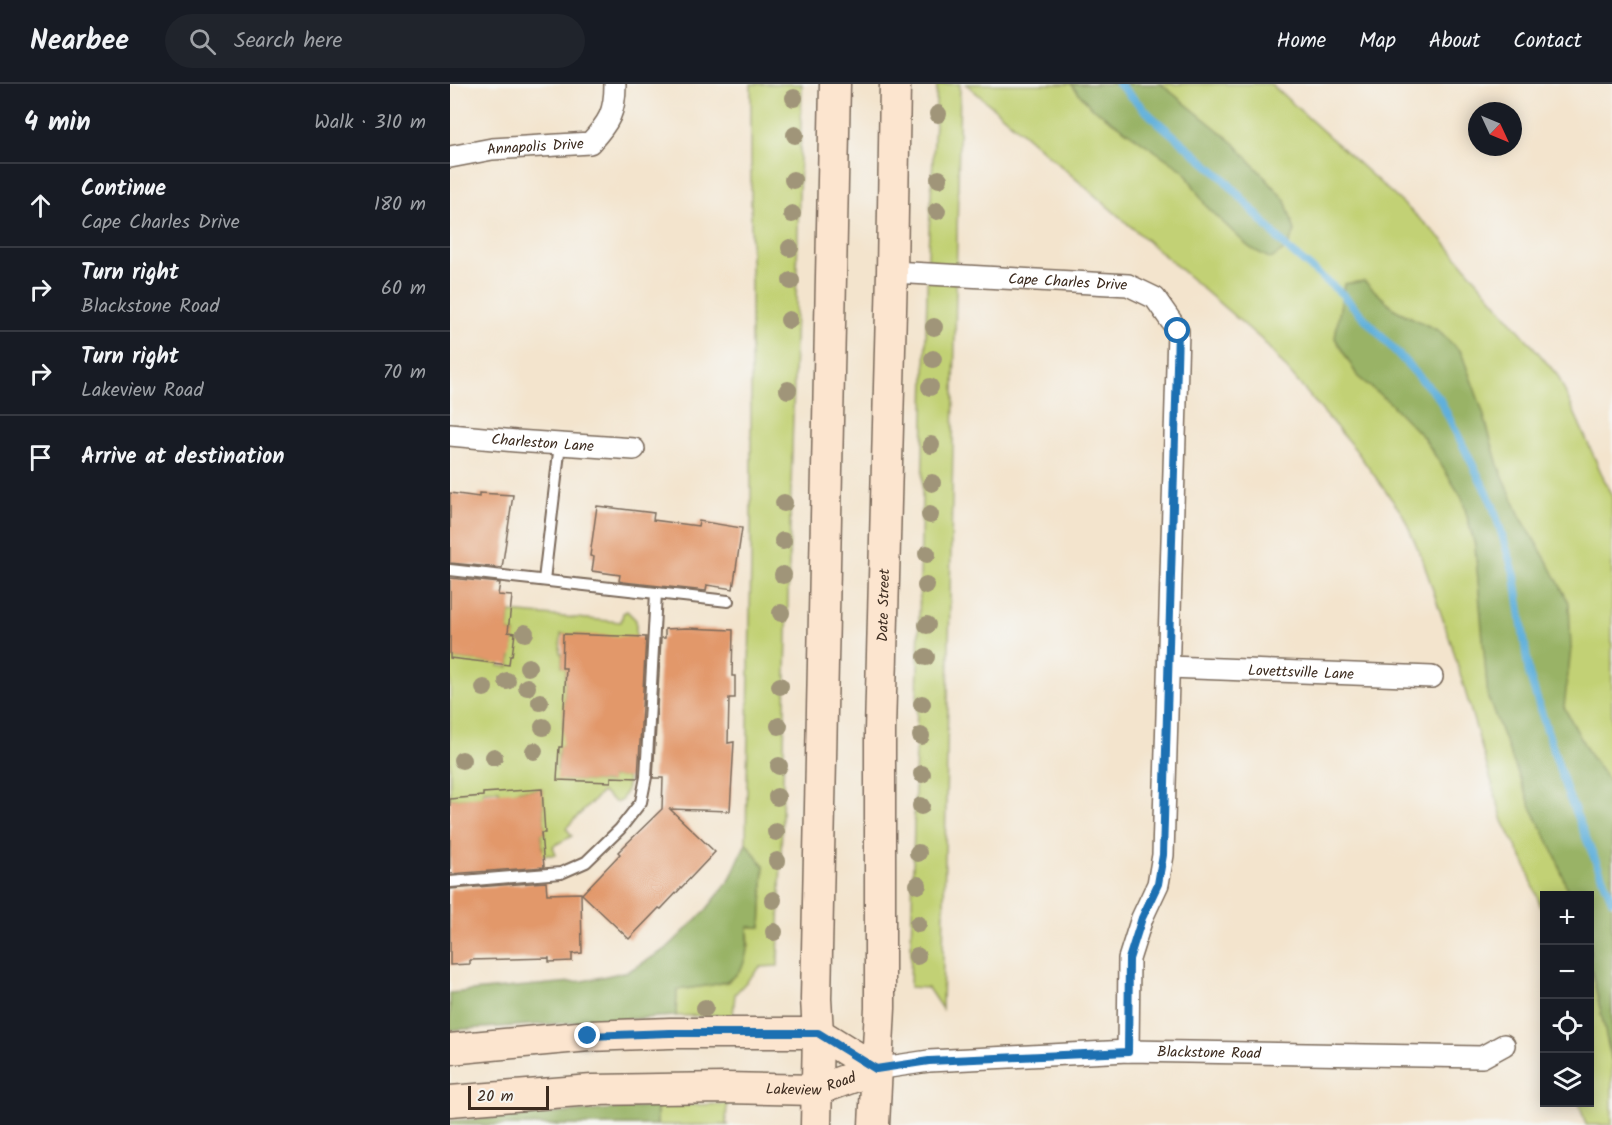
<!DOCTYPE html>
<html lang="en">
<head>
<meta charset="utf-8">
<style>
  body { margin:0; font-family:Kalam,sans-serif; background:#20242c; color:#f1f3f6 }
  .controls { position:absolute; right:18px; bottom:18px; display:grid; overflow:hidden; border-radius:0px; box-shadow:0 3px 15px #0003 }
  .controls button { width:54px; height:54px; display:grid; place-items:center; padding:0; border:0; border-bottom:2px solid #363941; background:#171b24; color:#f1f3f6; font:30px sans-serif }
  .compass { position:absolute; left:1018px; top:18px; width:54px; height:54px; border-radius:50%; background:#171b24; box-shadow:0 3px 15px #0003; rotate:134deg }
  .scale { position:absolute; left:18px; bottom:15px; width:81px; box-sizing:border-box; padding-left:6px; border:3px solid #3b2a1e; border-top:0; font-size:16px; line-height:21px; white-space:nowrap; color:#3b2a1e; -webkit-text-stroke:4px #f6f6f2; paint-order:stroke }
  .stop { position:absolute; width:18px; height:18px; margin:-14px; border:4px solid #1f6fb2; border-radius:50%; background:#fff }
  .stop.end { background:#1f6fb2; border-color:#fff; box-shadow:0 2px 6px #0008 }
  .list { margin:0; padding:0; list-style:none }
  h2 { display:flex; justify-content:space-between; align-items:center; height:78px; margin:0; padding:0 24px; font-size:26px }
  h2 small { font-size:20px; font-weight:400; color:#9ea1a6 }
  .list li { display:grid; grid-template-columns:39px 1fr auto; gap:18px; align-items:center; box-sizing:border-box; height:84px; padding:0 24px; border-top:2px solid #363941 }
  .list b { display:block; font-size:22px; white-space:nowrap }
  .list p { margin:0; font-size:20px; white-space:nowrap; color:#9ea1a6 }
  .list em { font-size:20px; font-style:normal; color:#9ea1a6 }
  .icon { flex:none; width:33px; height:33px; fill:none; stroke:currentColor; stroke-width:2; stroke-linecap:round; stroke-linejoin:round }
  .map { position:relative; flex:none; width:1162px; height:1041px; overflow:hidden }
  header { display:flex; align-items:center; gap:36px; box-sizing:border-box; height:84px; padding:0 30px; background:#171b24; border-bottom:2px solid #363941 }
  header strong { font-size:28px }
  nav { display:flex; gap:33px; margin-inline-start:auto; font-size:21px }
  .search { width:420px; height:54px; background:#20242c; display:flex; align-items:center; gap:15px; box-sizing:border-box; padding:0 21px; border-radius:33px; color:#9ea1a6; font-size:22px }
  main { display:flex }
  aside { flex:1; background:#171b24 }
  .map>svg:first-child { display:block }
  .green { fill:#c2d174; stroke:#7e7e49; stroke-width:1.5 }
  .forest { fill:#99b366; stroke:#6a6e42; stroke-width:1.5 }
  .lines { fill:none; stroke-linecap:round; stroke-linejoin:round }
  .stream { stroke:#60b0db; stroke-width:8 }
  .building { fill:#e2986a }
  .lane-casing { stroke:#7b6b5b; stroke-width:14 }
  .street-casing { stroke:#7b6b5b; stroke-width:24 }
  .secondary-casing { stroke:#7b6b5b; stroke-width:33 }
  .lane { stroke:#fff; stroke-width:10 }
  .street { stroke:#fff; stroke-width:21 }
  .secondary { stroke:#fce5cf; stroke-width:30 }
  .tree { fill:#a09579 }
  .route { stroke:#1f6fb2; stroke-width:8 }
  .labels { text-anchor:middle; stroke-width:4.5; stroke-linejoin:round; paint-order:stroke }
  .street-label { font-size:15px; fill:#3b2a1e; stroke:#f6f6f2 }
</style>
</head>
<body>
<header>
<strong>Nearbee</strong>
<div class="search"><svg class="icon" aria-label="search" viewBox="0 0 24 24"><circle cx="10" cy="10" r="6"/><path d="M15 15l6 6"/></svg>Search here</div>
<nav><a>Home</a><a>Map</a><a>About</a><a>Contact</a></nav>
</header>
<main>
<aside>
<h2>4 min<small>Walk · 310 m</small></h2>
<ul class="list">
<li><svg class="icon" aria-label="ahead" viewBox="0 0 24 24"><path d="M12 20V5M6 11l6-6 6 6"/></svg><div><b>Continue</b><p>Cape Charles Drive</p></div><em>180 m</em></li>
<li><svg class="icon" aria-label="right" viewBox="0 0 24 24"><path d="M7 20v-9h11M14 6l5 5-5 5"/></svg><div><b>Turn right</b><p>Blackstone Road</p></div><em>60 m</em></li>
<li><svg class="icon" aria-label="right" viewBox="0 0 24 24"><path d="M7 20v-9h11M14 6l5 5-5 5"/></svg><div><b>Turn right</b><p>Lakeview Road</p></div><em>70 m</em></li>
<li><svg class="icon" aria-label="arrive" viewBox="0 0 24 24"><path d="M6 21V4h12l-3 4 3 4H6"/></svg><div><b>Arrive at destination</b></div></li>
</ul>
</aside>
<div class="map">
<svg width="1162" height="1041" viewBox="0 0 1162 1041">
  <rect width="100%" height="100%" fill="#f6f6f2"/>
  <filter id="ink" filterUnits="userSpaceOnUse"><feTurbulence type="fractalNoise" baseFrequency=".0167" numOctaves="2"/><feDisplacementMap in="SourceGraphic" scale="12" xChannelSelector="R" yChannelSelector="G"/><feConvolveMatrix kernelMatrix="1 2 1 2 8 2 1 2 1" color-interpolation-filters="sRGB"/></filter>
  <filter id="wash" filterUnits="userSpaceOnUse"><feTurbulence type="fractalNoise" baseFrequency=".008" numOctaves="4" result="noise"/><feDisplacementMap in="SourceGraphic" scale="24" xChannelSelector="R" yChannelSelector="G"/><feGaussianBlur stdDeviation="1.35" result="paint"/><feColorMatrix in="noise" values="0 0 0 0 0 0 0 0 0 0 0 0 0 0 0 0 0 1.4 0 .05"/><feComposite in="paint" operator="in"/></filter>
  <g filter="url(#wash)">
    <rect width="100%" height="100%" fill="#f3e4cd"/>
    <g class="green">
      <path d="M 301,0 L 352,0 L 328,882 L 310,883 L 285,910 L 283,931 L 226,932 L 227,906 L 278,898 L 299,863 L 298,842 L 311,843 L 314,782 L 296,759 L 301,475 Z"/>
      <path d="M 487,0 L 510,0 L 492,925 L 478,904 L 460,903 L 478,167 Z"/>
      <path d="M 516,0 L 821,0 L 991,154 L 1108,292 L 1162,413 L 1162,1041 L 1136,1041 L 1129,1019 L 1140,1018 L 1140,812 L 1094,812 L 1094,832 L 1076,782 L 1053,737 L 1002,562 L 972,474 L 953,431 L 905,365 L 812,256 Z"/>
      <path d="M 177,527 L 186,536 L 186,554 L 111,550 L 110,569 L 112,570 L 112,583 L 116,584 L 113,642 L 115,663 L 109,663 L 107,686 L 114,686 L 114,696 L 160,698 L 161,693 L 175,693 L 178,696 L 176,707 L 171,717 L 165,718 L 152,708 L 116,744 L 122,752 L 103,762 L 106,771 L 87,771 L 87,767 L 93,766 L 91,749 L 95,749 L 92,705 L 71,706 L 50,711 L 49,706 L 33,707 L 33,713 L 0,715 L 0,574 L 43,579 L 50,575 L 49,582 L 59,583 L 65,549 L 58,548 L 60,528 L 171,538 L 173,529 Z"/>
      <path d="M 277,1020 L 276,1039 L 278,1041 L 207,1041 L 207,1022 Z"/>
    </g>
    <g class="forest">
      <path d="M 621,0 L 711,0 L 784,59 L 835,116 L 845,147 L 837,164 L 821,175 L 800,164 L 756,122 L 734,87 L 640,22 Z"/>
      <path d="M 914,197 L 946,226 L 987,246 L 1011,268 L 1032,325 L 1048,381 L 1070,432 L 1100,482 L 1119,519 L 1121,565 L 1114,623 L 1140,671 L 1162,701 L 1162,979 L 1140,879 L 1140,812 L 1119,811 L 1106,773 L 1082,725 L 1038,614 L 1025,462 L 1012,414 L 974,354 L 939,318 L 908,293 L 885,254 L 894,200 Z"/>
      <path d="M 296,759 L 314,782 L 311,843 L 298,843 C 299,902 278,899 227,906 L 226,932 L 0,946 L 0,909 L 133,897 L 179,887 L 216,865 L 256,826 L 279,797 Z"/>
      <path d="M 207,1022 L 207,1041 L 0,1041 L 0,1037 Z"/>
    </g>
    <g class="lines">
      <path class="stream" d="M 669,0 L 702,33 L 773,94 L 837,164 L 892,210 L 989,314 L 1042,419 L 1065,492 L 1079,590 L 1117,708 L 1162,816"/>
    </g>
    <g id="blocks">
      <g class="building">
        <path d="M 0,409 L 29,413 L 29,409 L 63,411 L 52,484 L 0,479 Z"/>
        <path d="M 147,422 L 204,429 L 203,436 L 248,442 L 249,437 L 292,444 L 283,505 L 257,501 L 256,507 L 173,498 L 169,497 L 170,491 L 142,487 L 144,473 L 140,472 Z"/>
        <path d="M 0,494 L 50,499 L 48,511 L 62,512 L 58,548 L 65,549 L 62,572 L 60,572 L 59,581 L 0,574 Z"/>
        <path d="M 237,544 L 283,546 L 282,592 L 285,592 L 285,614 L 279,614 L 278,659 L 284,658 L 280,727 L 220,725 L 265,768 L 211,825 L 209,824 L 179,855 L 132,810 L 170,770 L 168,768 L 212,725 L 213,694 L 203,694 L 211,554 L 215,554 L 215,545 Z"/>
        <path d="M 113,550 L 196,553 L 188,694 L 161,693 L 161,698 L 107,696 L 109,663 L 112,663 L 116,584 L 112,584 Z"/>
        <path d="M 92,705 L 95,749 L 91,749 L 94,783 L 0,790 L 0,715 L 33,712 L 33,709 Z"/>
        <path d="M 96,798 L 97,810 L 131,809 L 132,869 L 122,870 L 122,877 L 99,878 L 99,874 L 61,875 L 20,876 L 20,880 L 0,881 L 0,805 Z"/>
      </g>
    </g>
  </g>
  <g filter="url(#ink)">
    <use href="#blocks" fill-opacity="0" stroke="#7b6b5b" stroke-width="1.5"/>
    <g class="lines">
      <defs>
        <g id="lane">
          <path d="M 0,486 L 278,517"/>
          <path d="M 94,496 L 110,360"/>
          <path d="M 0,798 L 111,789 L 136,778 L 170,745 L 191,718 L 196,693 L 206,509"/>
        </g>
        <g id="street">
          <path id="s1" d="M 0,73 L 42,65 L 140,59 C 159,38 165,29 165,0"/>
          <path id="s2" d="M 442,188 L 678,201 L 705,214 L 728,247 L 713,771 L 708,800 L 692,834 L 679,875 L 678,967"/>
          <path id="s3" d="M 0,351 L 66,357 L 184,365"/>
          <path id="s4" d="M 719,583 L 982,593"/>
          <path id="s5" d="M 426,985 L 479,977 L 678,967 L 1032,973 L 1054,961"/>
        </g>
        <g id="secondary">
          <path d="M 0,965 L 139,952 L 220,949 L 368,949 L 426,985"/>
          <path id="s6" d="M 0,1017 L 142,1006 L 276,1004 L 367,1006 L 426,985"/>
          <path d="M 366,1041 L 368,949 L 366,915 L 385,0"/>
          <path id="s7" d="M 424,1041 L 430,924 L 430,647 L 442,188 L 445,0"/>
        </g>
      </defs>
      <use href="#lane" class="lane-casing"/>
      <use href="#street" class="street-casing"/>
      <use href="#secondary" class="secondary-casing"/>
      <use href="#lane" class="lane"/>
      <use href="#street" class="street"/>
      <use href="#secondary" class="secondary"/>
    </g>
    <g class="tree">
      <circle cx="344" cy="14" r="9"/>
      <circle cx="488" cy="30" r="9"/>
      <circle cx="345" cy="51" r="9"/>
      <circle cx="489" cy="95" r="9"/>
      <circle cx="343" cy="96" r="9"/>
      <circle cx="487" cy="127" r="9"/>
      <circle cx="342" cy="130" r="9"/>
      <circle cx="340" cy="164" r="9"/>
      <circle cx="341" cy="197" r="9"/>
      <circle cx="339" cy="236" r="9"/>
      <circle cx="484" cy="243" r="9"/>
      <circle cx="483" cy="275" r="9"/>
      <circle cx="480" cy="303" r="9"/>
      <circle cx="338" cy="306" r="9"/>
      <circle cx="481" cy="361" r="9"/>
      <circle cx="482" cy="399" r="9"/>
      <circle cx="334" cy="419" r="9"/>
      <circle cx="480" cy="431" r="9"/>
      <circle cx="333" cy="457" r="9"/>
      <circle cx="477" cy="470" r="9"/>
      <circle cx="333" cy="491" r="9"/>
      <circle cx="476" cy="502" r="9"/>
      <circle cx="331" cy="529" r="9"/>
      <circle cx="477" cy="541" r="9"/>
      <circle cx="75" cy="549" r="9"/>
      <circle cx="476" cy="573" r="9"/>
      <circle cx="78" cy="583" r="9"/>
      <circle cx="57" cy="597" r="9"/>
      <circle cx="330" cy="602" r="9"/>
      <circle cx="77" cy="603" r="9"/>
      <circle cx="34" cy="604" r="9"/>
      <circle cx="90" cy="618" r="9"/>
      <circle cx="472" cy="620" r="9"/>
      <circle cx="329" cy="642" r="9"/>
      <circle cx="93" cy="643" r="9"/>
      <circle cx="471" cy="652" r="9"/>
      <circle cx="84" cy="667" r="9"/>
      <circle cx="44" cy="673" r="9"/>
      <circle cx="12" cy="676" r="9"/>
      <circle cx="329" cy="682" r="9"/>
      <circle cx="472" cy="690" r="9"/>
      <circle cx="327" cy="713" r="9"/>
      <circle cx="471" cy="722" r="9"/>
      <circle cx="326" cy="748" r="9"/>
      <circle cx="468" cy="769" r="9"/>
      <circle cx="327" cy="777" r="9"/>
      <circle cx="468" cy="801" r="9"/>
      <circle cx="323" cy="816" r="9"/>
      <circle cx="468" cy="840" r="9"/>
      <circle cx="324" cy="848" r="9"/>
      <circle cx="467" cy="872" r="9"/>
      <circle cx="255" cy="924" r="9"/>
    </g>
  </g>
  <g class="lines" filter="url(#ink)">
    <path class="route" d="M 138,952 L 220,949 L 368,949 L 426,985 L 479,977 L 678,968 L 679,875 L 692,834 L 708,800 L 713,771 L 728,247"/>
  </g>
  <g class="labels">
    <g class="street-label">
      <text dy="5" stroke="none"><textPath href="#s1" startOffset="86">Annapolis Drive</textPath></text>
      <text dy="5" stroke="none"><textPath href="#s2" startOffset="176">Cape Charles Drive</textPath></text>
      <text dy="5" stroke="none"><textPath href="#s3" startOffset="93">Charleston Lane</textPath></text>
      <text dy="5" stroke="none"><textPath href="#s7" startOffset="520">Date Street</textPath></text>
      <text dy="5" stroke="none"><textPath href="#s4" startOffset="132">Lovettsville Lane</textPath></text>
      <text dy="5" stroke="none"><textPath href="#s5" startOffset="334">Blackstone Road</textPath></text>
      <text dy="5" stroke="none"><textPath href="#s6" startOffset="362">Lakeview Road</textPath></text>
    </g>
  </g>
</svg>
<div class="controls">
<button>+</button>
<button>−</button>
<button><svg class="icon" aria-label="locate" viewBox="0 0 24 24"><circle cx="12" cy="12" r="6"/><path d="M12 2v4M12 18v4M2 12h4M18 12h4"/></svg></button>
<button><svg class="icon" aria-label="layers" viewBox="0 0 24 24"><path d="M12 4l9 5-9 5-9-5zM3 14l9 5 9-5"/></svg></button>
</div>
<svg class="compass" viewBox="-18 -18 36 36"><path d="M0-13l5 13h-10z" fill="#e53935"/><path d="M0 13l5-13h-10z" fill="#9ea1a6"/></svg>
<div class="scale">20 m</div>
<div class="stop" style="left:728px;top:247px"></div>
<div class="stop end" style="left:138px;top:952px"></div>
</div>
</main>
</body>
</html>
